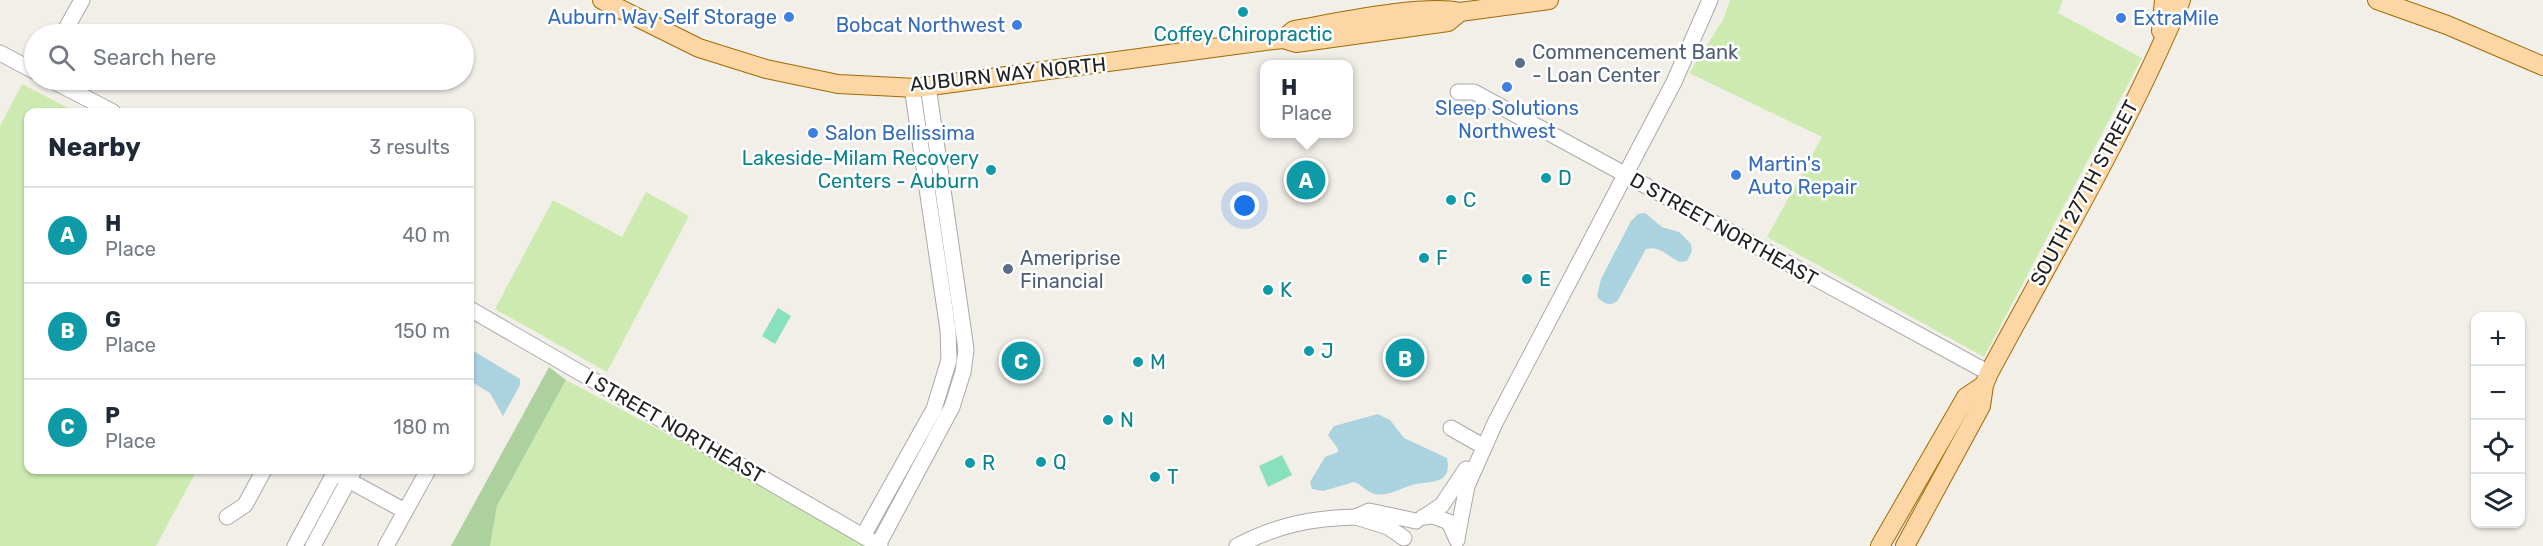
<!DOCTYPE html>
<html lang="en">
<head>
<meta charset="utf-8">
<style>
  body { margin:0; font-family:Rubik,sans-serif; background:#f6f6f7; color:#1f2937 }
  .controls { position:absolute; right:18px; bottom:18px; display:grid; overflow:hidden; border-radius:12px; box-shadow:0 2px 4px #0004 }
  .controls button { width:54px; height:54px; display:grid; place-items:center; padding:0; border:0; border-bottom:2px solid #e0e1e3; background:#fff; color:#1f2937; font:30px sans-serif }
  .you { position:absolute; left:1245px; top:206px; width:21px; height:21px; margin:-15px; border:4px solid #fff; border-radius:50%; background:#1a73e8; box-shadow:0 0 0 9px #1a73e833 }
  .badge { display:grid; place-items:center; width:39px; height:39px; border-radius:50%; background:#d40000; color:#fff; font-size:20px; font-weight:700 }
  .pin { position:absolute; translate:-50% -50%; border:3px solid #fff; box-shadow:0 2px 6px #0006 }
  .popup { position:absolute; left:1260px; top:60px; width:93px; height:78px; box-sizing:border-box; display:grid; place-content:center; border-radius:12px; background:#fff; filter:drop-shadow(0 2px 4px #0005); font-size:20px; white-space:nowrap; color:#747a83 }
  .popup b { font-size:22px; color:#1f2937 }
  .popup::after { content:''; position:absolute; left:50%; top:100%; margin-left:-12px; border:12px solid transparent; border-top-color:#fff }
  .list { margin:0; padding:0; list-style:none }
  h2 { display:flex; justify-content:space-between; align-items:center; height:78px; margin:0; padding:0 24px; font-size:26px }
  h2 small { font-size:20px; font-weight:400; color:#747a83 }
  .list li { display:grid; grid-template-columns:39px 1fr auto; gap:18px; align-items:center; box-sizing:border-box; height:96px; padding:0 24px; border-top:2px solid #e0e1e3 }
  .list b { display:block; font-size:22px; white-space:nowrap }
  .list p { margin:0; font-size:20px; white-space:nowrap; color:#747a83 }
  .list em { font-size:20px; font-style:normal; color:#747a83 }
  .icon { flex:none; width:33px; height:33px; fill:none; stroke:currentColor; stroke-width:2; stroke-linecap:round; stroke-linejoin:round }
  .map { position:relative; flex:none; width:2543px; height:546px; overflow:hidden }
  .search { position:absolute; background:#fff; box-shadow:0 2px 4px #0004; left:24px; top:24px; width:450px; height:66px; display:flex; align-items:center; gap:15px; box-sizing:border-box; padding:0 21px; border-radius:33px; color:#747a83; font-size:22px }
  .panel { position:absolute; background:#fff; box-shadow:0 2px 4px #0004; left:24px; top:108px; width:450px; height:366px; border-radius:12px }
  .map>svg:first-child { display:block }
  .grass { fill:#cdebb0 }
  .forest { fill:#add19e }
  .pitch { fill:#88e0be }
  .water { fill:#aad3df }
  .lines { fill:none; stroke-linecap:round; stroke-linejoin:round }
  .minor-casing { stroke:#a9a9a9; stroke-width:17 }
  .major-casing { stroke:#a06b00; stroke-width:20 }
  .minor { stroke:#fff; stroke-width:15 }
  .major { stroke:#fcd6a4; stroke-width:18 }
  .culture-dot { fill:#0f9aa8; stroke:#fff; stroke-width:2 }
  .shop-dot { fill:#3f7fe0; stroke:#fff; stroke-width:2 }
  .service-dot { fill:#5c6f8a; stroke:#fff; stroke-width:2 }
  .labels { text-anchor:middle; stroke-width:5; stroke-linejoin:round; paint-order:stroke }
  .shop-label { font-size:20px; fill:#366cbe; stroke:#fff; text-anchor:start }
  .culture-label { font-size:20px; fill:#0d838f; stroke:#fff; text-anchor:start }
  .service-label { font-size:20px; fill:#4e5e75; stroke:#fff; text-anchor:start }
  .street-label { font-size:20px; fill:#222; stroke:#fff }
</style>
</head>
<body>
<div class="map">
<svg width="2543" height="546" viewBox="0 0 2543 546">
  <rect width="100%" height="100%" fill="#f2efe9"/>
  <g class="grass">
    <path d="M 1730,0 L 2063,0 L 2058,13 L 2142,58 L 1984,357 L 1767,237 L 1822,137 L 1689,73 L 1723,20 Z"/>
    <path d="M 22,84 L 76,112 L 28,112 L 28,470 L 197,470 L 156,546 L 0,546 L 0,126 Z"/>
    <path d="M 646,192 L 689,216 L 607,372 L 495,309 L 553,200 L 622,237 Z"/>
    <path d="M 566,380 L 877,546 L 490,546 L 497,506 Z"/>
  </g>
  <path class="forest" d="M 549,367 L 566,380 L 497,506 L 490,546 L 451,546 Z"/>
  <g class="pitch">
    <path d="M 778,308 L 791,316 L 775,344 L 762,336 Z"/>
    <path d="M 1282,455 L 1292,475 L 1268,487 L 1259,466 Z"/>
  </g>
  <g class="water">
    <path d="M 1645,213 L 1662,227 L 1679,232 L 1691,244 L 1692,251 L 1687,261 L 1680,262 C 1668,257 1660,245 1646,249 L 1618,300 C 1611,308 1602,303 1597,296 L 1601,279 L 1631,221 L 1638,214 Z"/>
    <path d="M 470,349 L 520,379 L 520,385 L 503,416 L 490,393 L 470,381 Z"/>
    <path d="M 1378,414 L 1390,420 L 1404,438 L 1447,458 C 1453,487 1428,480 1412,485 C 1401,488 1387,497 1375,494 C 1367,492 1362,485 1354,482 L 1323,491 L 1312,489 L 1310,482 L 1325,457 L 1338,452 L 1338,449 L 1328,435 L 1334,426 Z"/>
  </g>
  <g class="lines">
    <defs>
      <g id="minor">
        <path d="M 63,34 L 82,0"/>
        <path d="M 0,53 L 34,71"/>
        <path d="M 51,80 L 113,112"/>
        <path d="M 1458,92 L 1474,92 L 1989,373"/>
        <path d="M 470,309 L 880,546"/>
        <path d="M 1451,428 L 1481,445"/>
        <path d="M 339,475 L 405,511"/>
        <path d="M 227,517 L 245,505 L 264,470"/>
        <path d="M 1423,517 L 1433,516 L 1449,522 L 1457,540"/>
        <path d="M 1424,517 L 1442,505 L 1466,469"/>
        <path d="M 863,536 L 934,409 L 949,360 L 948,330 L 912,87"/>
        <path d="M 1404,538 L 1388,527 L 1356,517 L 1369,511 L 1416,521"/>
        <path d="M 1457,538 L 1467,486 L 1495,423 L 1674,82 L 1710,0"/>
        <path d="M 878,545 L 952,407 L 963,372 L 966,350 L 963,328 L 928,86"/>
        <path d="M 295,546 L 336,470"/>
        <path d="M 313,546 L 354,470"/>
        <path d="M 386,546 L 428,470"/>
        <path d="M 1237,546 C 1278,525 1311,518 1356,517"/>
      </g>
      <g id="major">
        <path d="M 602,0 L 699,48 L 766,69 L 838,84 L 916,88 L 1265,41 L 1283,39 L 1296,43 L 1448,22 L 1460,12"/>
        <path d="M 2377,0 L 2447,25 L 2543,66"/>
        <path d="M 2161,31 L 2164,0"/>
        <path d="M 1283,39 L 1294,30 C 1335,23 1422,4 1460,12 L 1549,0"/>
        <path d="M 1880,546 L 1966,397 L 1984,385"/>
        <path d="M 1905,546 L 1981,406 L 1984,385 L 1989,373 C 2055,250 2127,129 2181,0"/>
      </g>
    </defs>
    <use href="#minor" class="minor-casing"/>
    <use href="#major" class="major-casing"/>
    <use href="#minor" class="minor"/>
    <use href="#major" class="major"/>
  </g>
  <g class="culture-dot">
    <circle cx="1243" cy="12" r="6"/>
    <circle cx="991" cy="170" r="6"/>
    <circle cx="1546" cy="178" r="6"/>
    <circle cx="1451" cy="200" r="6"/>
    <circle cx="1424" cy="258" r="6"/>
    <circle cx="1527" cy="279" r="6"/>
    <circle cx="1268" cy="290" r="6"/>
    <circle cx="1309" cy="351" r="6"/>
    <circle cx="1138" cy="362" r="6"/>
    <circle cx="1108" cy="420" r="6"/>
    <circle cx="1041" cy="462" r="6"/>
    <circle cx="970" cy="463" r="6"/>
    <circle cx="1155" cy="477" r="6"/>
  </g>
  <g class="shop-dot">
    <circle cx="789" cy="17" r="6"/>
    <circle cx="2121" cy="18" r="6"/>
    <circle cx="1017" cy="25" r="6"/>
    <circle cx="1507" cy="87" r="6"/>
    <circle cx="813" cy="133" r="6"/>
    <circle cx="1736" cy="175" r="6"/>
  </g>
  <g class="service-dot">
    <circle cx="1520" cy="63" r="6"/>
    <circle cx="1008" cy="269" r="6"/>
  </g>
  <g class="labels">
    <g class="shop-label">
      <text x="777" y="24" text-anchor="end">Auburn Way Self Storage</text>
      <text x="2133" y="25">ExtraMile</text>
      <text x="1005" y="32" text-anchor="end">Bobcat Northwest</text>
      <text x="1507" y="115" text-anchor="middle">Sleep Solutions<tspan x="1507" dy="23">Northwest</tspan></text>
      <text x="825" y="140">Salon Bellissima</text>
      <text x="1748" y="171">Martin's<tspan x="1748" dy="23">Auto Repair</tspan></text>
    </g>
    <g class="culture-label">
      <text x="1243" y="41" text-anchor="middle">Coffey Chiropractic</text>
      <text x="979" y="165" text-anchor="end">Lakeside-Milam Recovery<tspan x="979" dy="23">Centers - Auburn</tspan></text>
      <text x="1558" y="185">D</text>
      <text x="1463" y="207">C</text>
      <text x="1436" y="265">F</text>
      <text x="1539" y="286">E</text>
      <text x="1280" y="297">K</text>
      <text x="1321" y="358">J</text>
      <text x="1150" y="369">M</text>
      <text x="1120" y="427">N</text>
      <text x="1053" y="469">Q</text>
      <text x="982" y="470">R</text>
      <text x="1167" y="484">T</text>
    </g>
    <g class="service-label">
      <text x="1532" y="59">Commencement Bank<tspan x="1532" dy="23">- Loan Center</tspan></text>
      <text x="1020" y="265">Ameriprise<tspan x="1020" dy="23">Financial</tspan></text>
    </g>
    <g class="street-label">
      <text transform="translate(1008 74) rotate(-6)" y="7">AUBURN WAY NORTH</text>
      <text transform="translate(2084 193) rotate(-62)" y="7">SOUTH 277TH STREET</text>
      <text transform="translate(1724 229) rotate(29)" y="7">D STREET NORTHEAST</text>
      <text transform="translate(675 427) rotate(30)" y="7">I STREET NORTHEAST</text>
    </g>
  </g>
</svg>
<div class="controls">
<button>+</button>
<button>−</button>
<button><svg class="icon" aria-label="locate" viewBox="0 0 24 24"><circle cx="12" cy="12" r="6"/><path d="M12 2v4M12 18v4M2 12h4M18 12h4"/></svg></button>
<button><svg class="icon" aria-label="layers" viewBox="0 0 24 24"><path d="M12 4l9 5-9 5-9-5zM3 14l9 5 9-5"/></svg></button>
</div>
<div class="you"></div>
<div class="pin badge" style="left:1306px;top:180px;background:#0f9aa8">A</div>
<div class="popup"><b>H</b>Place</div>
<div class="pin badge" style="left:1405px;top:358px;background:#0f9aa8">B</div>
<div class="pin badge" style="left:1021px;top:361px;background:#0f9aa8">C</div>
<div class="search"><svg class="icon" aria-label="search" viewBox="0 0 24 24"><circle cx="10" cy="10" r="6"/><path d="M15 15l6 6"/></svg>Search here</div>
<section class="panel">
<h2>Nearby<small>3 results</small></h2>
<ul class="list">
<li><span class="badge" style="background:#0f9aa8">A</span><div><b>H</b><p>Place</p></div><em>40 m</em></li>
<li><span class="badge" style="background:#0f9aa8">B</span><div><b>G</b><p>Place</p></div><em>150 m</em></li>
<li><span class="badge" style="background:#0f9aa8">C</span><div><b>P</b><p>Place</p></div><em>180 m</em></li>
</ul>
</section>
</div>
</body>
</html>
